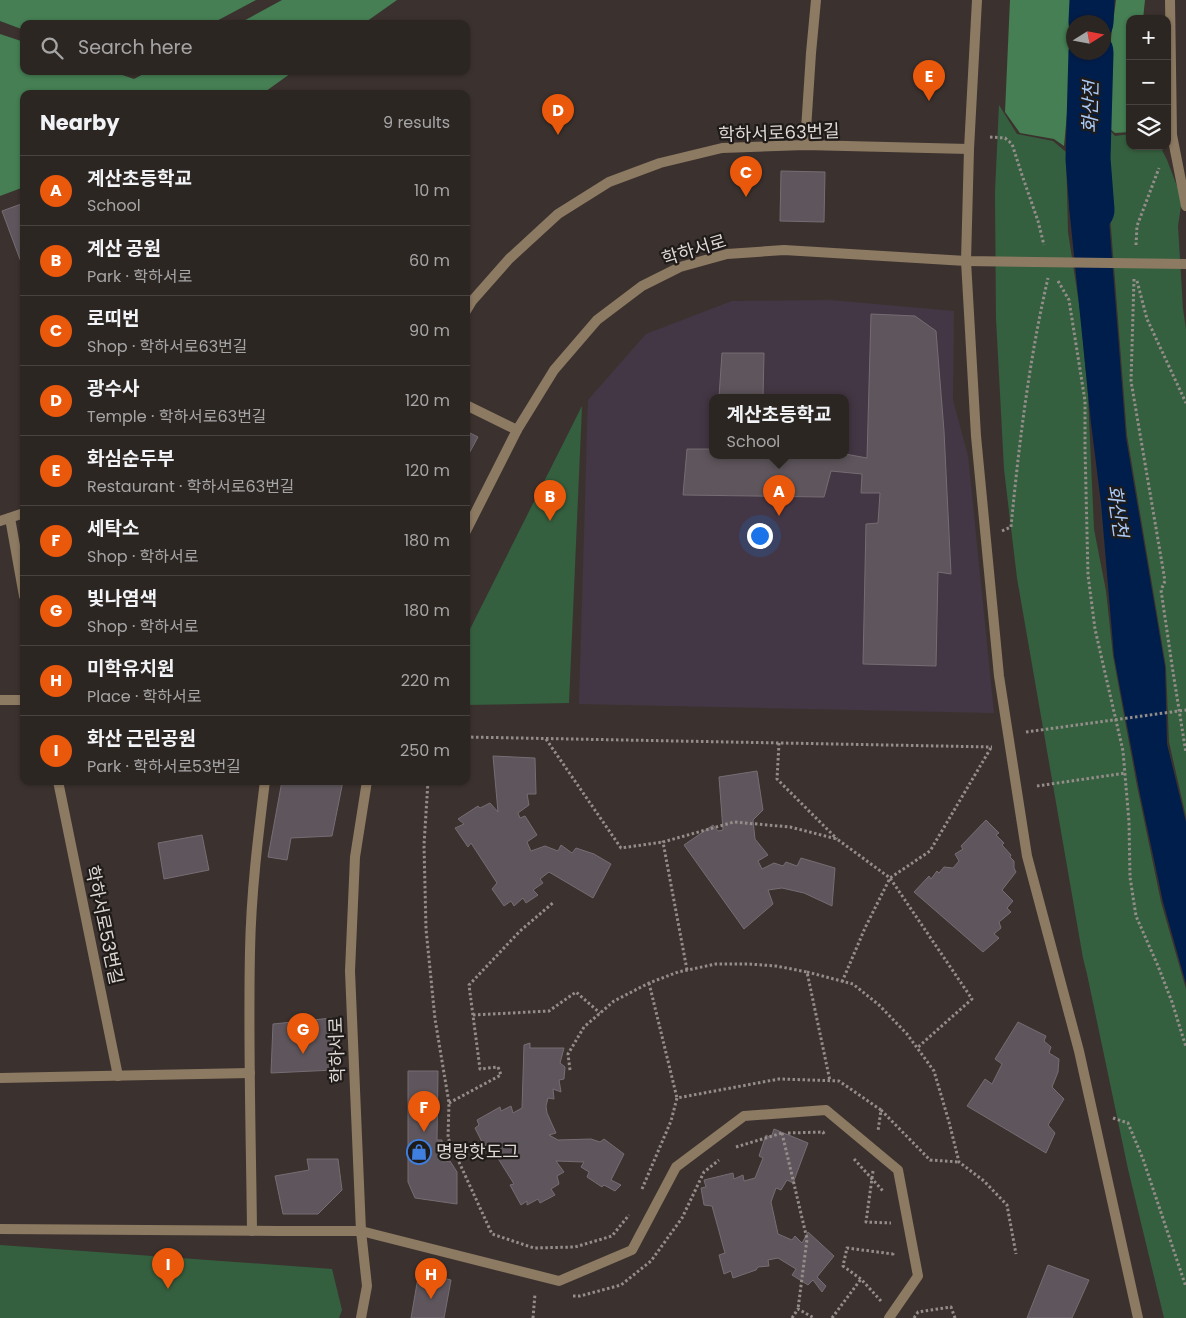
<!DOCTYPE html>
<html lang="en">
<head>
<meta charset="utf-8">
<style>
  body { margin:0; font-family:Poppins,"Noto Sans KR",sans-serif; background:#383230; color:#f1f3f6 }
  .controls { position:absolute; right:15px; top:15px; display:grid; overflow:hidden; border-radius:10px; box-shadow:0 1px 4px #0004 }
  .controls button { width:45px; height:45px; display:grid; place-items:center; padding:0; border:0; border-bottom:1px solid #484341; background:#2c2623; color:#f1f3f6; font:25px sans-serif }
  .compass { position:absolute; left:1066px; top:15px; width:45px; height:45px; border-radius:50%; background:#2c2623; box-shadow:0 1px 4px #0004; rotate:79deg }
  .you { position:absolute; left:759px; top:535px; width:18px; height:18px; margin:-12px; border:4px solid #fff; border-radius:50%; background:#1a73e8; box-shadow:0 0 0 8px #1a73e833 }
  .badge { display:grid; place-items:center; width:32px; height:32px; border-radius:50%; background:#ea580c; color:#fff; font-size:16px; font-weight:700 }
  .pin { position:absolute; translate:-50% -41px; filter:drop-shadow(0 1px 2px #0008) }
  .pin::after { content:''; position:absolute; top:26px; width:18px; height:15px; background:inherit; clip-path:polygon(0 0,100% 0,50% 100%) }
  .popup { position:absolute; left:709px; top:394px; width:140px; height:65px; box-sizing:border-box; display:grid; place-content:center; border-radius:10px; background:#2c2623; filter:drop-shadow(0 1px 4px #0005); font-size:16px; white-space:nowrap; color:#a6a5a6 }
  .popup b { font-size:19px; color:#f1f3f6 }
  .popup::after { content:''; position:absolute; left:50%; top:100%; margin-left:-10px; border:10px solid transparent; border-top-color:#2c2623 }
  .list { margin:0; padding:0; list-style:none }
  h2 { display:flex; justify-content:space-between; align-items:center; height:65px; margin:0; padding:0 20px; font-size:21px }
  h2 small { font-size:16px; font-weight:400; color:#a6a5a6 }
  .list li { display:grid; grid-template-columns:32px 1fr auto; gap:15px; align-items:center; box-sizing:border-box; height:70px; padding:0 20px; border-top:1px solid #484341 }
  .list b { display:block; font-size:19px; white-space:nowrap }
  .list p { margin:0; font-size:16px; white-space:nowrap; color:#a6a5a6 }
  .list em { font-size:16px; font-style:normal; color:#a6a5a6 }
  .icon { flex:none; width:28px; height:28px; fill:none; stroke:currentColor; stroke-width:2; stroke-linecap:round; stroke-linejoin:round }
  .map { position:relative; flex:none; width:1186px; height:1318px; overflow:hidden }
  .search { position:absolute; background:#2c2623; box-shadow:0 1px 4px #0004; left:20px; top:20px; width:450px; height:55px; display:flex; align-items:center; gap:12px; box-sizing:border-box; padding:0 18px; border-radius:10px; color:#a6a5a6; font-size:19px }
  .panel { position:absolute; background:#2c2623; box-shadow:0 1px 4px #0004; left:20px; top:90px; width:450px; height:695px; border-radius:10px }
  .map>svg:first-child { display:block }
  .education { fill:#443745; fill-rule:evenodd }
  .green { fill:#35603f }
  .forest { fill:#457f53 }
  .water { fill:#001e4b }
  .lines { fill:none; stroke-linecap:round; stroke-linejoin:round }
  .river { stroke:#001e4b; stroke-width:45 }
  .building { fill:#5e565c; stroke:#756d73 }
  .path { stroke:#948d8a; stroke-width:3; stroke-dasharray:2.5 2.5; stroke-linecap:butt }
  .lane { stroke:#8d7a62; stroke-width:10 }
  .street { stroke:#8d7a62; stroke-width:10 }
  .labels { text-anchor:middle; stroke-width:4.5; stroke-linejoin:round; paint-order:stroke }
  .street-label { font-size:18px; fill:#ded8d6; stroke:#1f1b19 }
  .poi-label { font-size:18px; fill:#ded8d6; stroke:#1f1b19; text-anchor:start }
  .water-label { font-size:19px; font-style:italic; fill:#aacaf8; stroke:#1f1b19 }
</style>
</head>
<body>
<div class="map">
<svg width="1186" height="1318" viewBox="0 0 1186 1318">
  <rect width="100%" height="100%" fill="#3b322f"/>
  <path class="education" d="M 830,300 L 954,311 L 953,400 L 968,456 L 994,713 L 579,704 L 588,400 L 646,334 L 732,301 ZM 713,397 L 845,397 L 845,455 L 713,455 Z"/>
  <g class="green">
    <path d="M 999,105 L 1017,134 L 1053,141 L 1066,152 L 1068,232 L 1081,317 L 1088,396 L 1094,529 L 1106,591 L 1113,656 L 1137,786 L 1161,902 L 1186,989 L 1186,1318 L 1164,1318 L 1128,1169 L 1087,974 L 1083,958 L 1017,578 L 1004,469 L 996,318 L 995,192 Z"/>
    <path d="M 1106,126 L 1115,136 L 1130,134 L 1130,146 L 1160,146 L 1167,160 L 1182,199 L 1178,226 L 1183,309 L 1186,329 L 1186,817 L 1169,742 L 1166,667 L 1127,435 L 1109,202 L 1111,168 L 1103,135 Z"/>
    <path d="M 582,406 L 569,703 L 466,705 L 466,637 Z"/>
    <path d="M 0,1245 L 332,1269 L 342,1310 L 339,1318 L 0,1318 Z"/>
  </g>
  <g class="forest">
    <path d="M 0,0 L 256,0 L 211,24 L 24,24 L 24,30 L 0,21 Z"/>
    <path d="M 282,0 L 397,0 L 363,24 L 238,24 Z"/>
    <path d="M 1010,0 L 1078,0 L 1076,22 L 1074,22 L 1073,49 L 1064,146 L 1054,139 L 1020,133 L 1005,112 Z"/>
    <path d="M 1116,0 L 1145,0 L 1143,19 L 1130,19 L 1130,132 L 1115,133 L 1100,121 Z"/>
    <path d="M 0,34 L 24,42 L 24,71 L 111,71 L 134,79 L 149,71 L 294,71 L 262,94 L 24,94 L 24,187 L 0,196 Z"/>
  </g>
  <path class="water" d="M 1067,148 L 1106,150 L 1109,168 L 1108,207 L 1126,438 L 1165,667 L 1167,744 L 1186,822 L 1186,984 L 1163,902 L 1140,794 L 1114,656 L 1101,503 L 1091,423 L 1070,216 Z"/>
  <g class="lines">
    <g class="river">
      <path d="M 1091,22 L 1092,0"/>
      <path d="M 1091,52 L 1088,159 L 1092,210"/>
    </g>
  </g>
  <g class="building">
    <path d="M 781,171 L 825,172 L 824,222 L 780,221 Z"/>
    <path d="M 24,203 L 24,270 L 2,211 Z"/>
    <path d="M 871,314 L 915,316 L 936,331 L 944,431 L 951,574 L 938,572 L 936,666 L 863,664 L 866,524 L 878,523 L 880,493 L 861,493 L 862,474 L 831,471 L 824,497 L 683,495 L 687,449 L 713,449 L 713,455 L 845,454 L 867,458 Z"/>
    <path d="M 722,353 L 764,353 L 763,397 L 719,397 Z"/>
    <path d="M 466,431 L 478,437 L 466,459 Z"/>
    <path d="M 493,756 L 535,758 L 536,794 L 527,794 L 529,805 L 518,813 L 520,818 L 525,816 L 537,835 L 527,842 L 531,851 L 545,846 L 558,851 L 561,845 L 572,853 L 576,848 L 594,854 L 611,864 L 593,898 L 549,872 L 540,879 L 543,883 L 533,890 L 538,895 L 526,903 L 523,898 L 514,906 L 511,901 L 504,906 L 492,889 L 497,883 L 471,843 L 468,847 L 455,828 L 464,824 L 458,819 L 478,806 L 480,808 L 490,803 L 498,812 Z"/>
    <path d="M 757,771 L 763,810 L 753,820 L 755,839 L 768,855 L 758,861 L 762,869 L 774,863 L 783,866 L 786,862 L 797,866 L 801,858 L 835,868 L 832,906 L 804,893 L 782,888 L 768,890 L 773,904 L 744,929 L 684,845 L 713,825 L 718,831 L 723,830 L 719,777 Z"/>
    <path d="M 282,781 L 343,781 L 332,836 L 291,838 L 287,860 L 268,857 Z"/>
    <path d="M 986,820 L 999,833 L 996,835 L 1004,843 L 1002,845 L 1011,855 L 1010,857 L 1014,861 L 1014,868 L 1016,872 L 1002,890 L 1013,901 L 1007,908 L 1011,912 L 999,922 L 1001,928 L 994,934 L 999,938 L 983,952 L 914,892 L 929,876 L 931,879 L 937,871 L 939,873 L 944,867 L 953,868 L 959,861 L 955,854 L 963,849 L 961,846 Z"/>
    <path d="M 202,835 L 209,870 L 164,879 L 158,843 Z"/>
    <path d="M 332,1018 L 334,1070 L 271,1073 L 273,1024 Z"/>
    <path d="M 1018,1022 L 1046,1036 L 1044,1041 L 1051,1047 L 1049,1053 L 1059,1059 L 1058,1072 L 1052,1087 L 1064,1099 L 1048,1125 L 1055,1133 L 1046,1153 L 967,1106 L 985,1079 L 992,1084 L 1002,1064 L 995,1059 Z"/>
    <path d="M 530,1043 L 530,1048 L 564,1048 L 560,1063 L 565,1067 L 564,1079 L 559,1080 L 561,1092 L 553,1089 L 554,1099 L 548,1098 L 546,1106 L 547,1113 L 556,1133 L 549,1135 L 558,1140 L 591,1139 L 600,1142 L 604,1139 L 624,1154 L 611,1180 L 621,1185 L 615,1191 L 604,1185 L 602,1187 L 587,1177 L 589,1172 L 581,1167 L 584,1162 L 556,1161 L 564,1172 L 557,1176 L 559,1184 L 551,1189 L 555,1195 L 540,1203 L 538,1199 L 527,1205 L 527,1201 L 521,1205 L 510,1185 L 514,1184 L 489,1144 L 484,1146 L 475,1128 L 479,1125 L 477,1120 L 500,1107 L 501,1111 L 511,1106 L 513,1113 L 522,1108 L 524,1045 Z"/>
    <path d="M 408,1071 L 438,1071 L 437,1140 L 442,1140 L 443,1162 L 450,1161 L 457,1172 L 457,1204 L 415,1198 L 408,1182 Z"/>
    <path d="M 774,1129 L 808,1143 L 793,1183 L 787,1180 L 781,1190 L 776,1188 L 771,1202 L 778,1234 L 792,1240 L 795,1236 L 802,1243 L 808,1232 L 834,1256 L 817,1277 L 826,1286 L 822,1292 L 813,1280 L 808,1285 L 792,1275 L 796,1269 L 778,1258 L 768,1260 L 769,1266 L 758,1267 L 756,1270 L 733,1278 L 731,1271 L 724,1274 L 719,1255 L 725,1253 L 712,1206 L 704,1205 L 701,1188 L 706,1187 L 704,1180 L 733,1173 L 734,1179 L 743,1175 L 744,1181 L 755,1178 L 763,1158 L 759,1156 L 766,1135 L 771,1138 Z"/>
    <path d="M 307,1159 L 338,1159 L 342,1190 L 318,1214 L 283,1214 L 275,1176 L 309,1170 Z"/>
    <path d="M 1048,1265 L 1089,1280 L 1072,1318 L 1027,1318 Z"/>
    <path d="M 419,1272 L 451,1280 L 444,1318 L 411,1318 Z"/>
  </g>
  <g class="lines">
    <g class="path">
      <path d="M 990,137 L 1005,138 L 1012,144 L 1022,175 L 1038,221 L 1044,245"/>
      <path d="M 1136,245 L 1137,226 L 1159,168"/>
      <path d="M 1134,279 L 1131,381 L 1165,581 L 1161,590 L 1173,672 L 1186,753"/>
      <path d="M 1058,281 L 1069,300 L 1085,401 L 1085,448 L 1088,575 L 1095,629 L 1123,751 L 1129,822 L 1130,877 L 1136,916 L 1158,966 L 1172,1002 L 1186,1047"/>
      <path d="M 1137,281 L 1147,319 L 1186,403"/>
      <path d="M 1002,531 L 1011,527 C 1019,444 1029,360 1048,278"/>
      <path d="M 1026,732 L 1186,710"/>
      <path d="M 466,737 L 992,747"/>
      <path d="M 546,739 L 621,848 L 663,842"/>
      <path d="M 779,743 L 777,779 L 837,839"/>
      <path d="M 428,781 L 424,845 L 426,929 L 435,1019 L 449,1103 L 448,1138 L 492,1234 L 534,1248 L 575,1247 L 612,1236 L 629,1215"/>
      <path d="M 1037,786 L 1126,773"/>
      <path d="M 687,970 L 663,842 L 734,822 L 790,827 L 837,839 L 890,878 L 972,999 L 917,1048"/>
      <path d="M 807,972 L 853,984 L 879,1005 L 907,1034 L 934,1071 L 949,1122 L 959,1162 L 984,1181 L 1007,1205 L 1016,1254"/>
      <path d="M 842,982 L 865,928 L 890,878 L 930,851 L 992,746"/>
      <path d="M 649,983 L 677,1098"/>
      <path d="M 473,1015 L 549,1011 L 576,992 L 600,1013"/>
      <path d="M 570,1070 L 568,1054 L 584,1027 L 614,1001 L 649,983 L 678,972 L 716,964 L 749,964 L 776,966 L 807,972 L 830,1081"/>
      <path d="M 449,1103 L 501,1075 L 498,1067 L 480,1069 L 469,985 L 520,931 L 554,902"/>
      <path d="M 881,1110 L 930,1160 L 959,1162"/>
      <path d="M 1113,1118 L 1128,1123 L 1143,1159 L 1186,1287"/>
      <path d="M 782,1133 L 807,1239 L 798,1309"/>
      <path d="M 788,1133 L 823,1132 L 824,1134"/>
      <path d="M 736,1147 L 782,1133"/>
      <path d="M 854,1159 L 883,1191"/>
      <path d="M 873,1171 L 866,1222 L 891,1223"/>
      <path d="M 642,1189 L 671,1121 L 677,1098 L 779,1079 L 839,1081 L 881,1110 L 878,1131"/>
      <path d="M 573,1296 L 580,1296 L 621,1285 L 651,1261 L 682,1218 L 704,1172 L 719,1160"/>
      <path d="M 881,1301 L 861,1279 L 843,1266 L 847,1248 L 893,1254 L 893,1252"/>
      <path d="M 533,1318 L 535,1294"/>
      <path d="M 792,1318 L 798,1309 L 814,1318"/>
      <path d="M 832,1318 L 861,1279"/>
      <path d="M 914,1318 L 918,1312 L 951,1307 L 955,1318"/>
    </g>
    <path class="lane" d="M 361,1231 L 559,1281 L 632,1250 L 676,1167 L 744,1116 L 826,1110 L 898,1170 L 918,1276 L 889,1318"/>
    <g class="street">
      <path d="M 977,0 L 969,149 L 966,261 L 976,436 L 999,676 L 1027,856 L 1079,1051 L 1138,1318"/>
      <path d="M 1170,0 L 1172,135 L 1186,206"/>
      <path d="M 805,145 L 811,53 L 816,0"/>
      <path d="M 466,311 L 472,301 L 509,259 L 558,214 L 609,182 L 660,163 L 722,148 L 805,145 L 969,149"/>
      <path d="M 466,405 L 517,430"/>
      <path d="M 10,518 L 24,596"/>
      <path d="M 0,521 L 24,513"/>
      <path d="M 466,531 L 517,430 L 554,370 L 597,320 L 642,286 L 680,267 L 727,254 L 784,250 L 966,261 L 1186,264"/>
      <path d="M 0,700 L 24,700"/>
      <path d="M 58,781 L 118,1076"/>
      <path d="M 0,1078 L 250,1073"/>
      <path d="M 0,1229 L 278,1231 L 361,1231"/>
      <path d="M 252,1231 C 251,1137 248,1044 250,951 C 251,894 258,837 265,781"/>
      <path d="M 361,1318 L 367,1286 L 361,1231 L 350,971 L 355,857 L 367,781"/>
    </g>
  </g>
  <defs>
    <symbol id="shop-ring" viewBox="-11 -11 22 22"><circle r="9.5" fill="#1f1b19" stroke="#3f7fe0" stroke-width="1.5"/><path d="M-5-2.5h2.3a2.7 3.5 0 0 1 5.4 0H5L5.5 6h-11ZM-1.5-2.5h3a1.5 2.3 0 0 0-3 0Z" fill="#3f7fe0"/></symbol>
  </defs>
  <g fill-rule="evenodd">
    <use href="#shop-ring" x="405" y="1138" width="28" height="28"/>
  </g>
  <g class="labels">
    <g class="street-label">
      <text transform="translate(779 133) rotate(-2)" y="6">학하서로63번길</text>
      <text transform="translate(694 250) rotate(-17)" y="6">학하서로</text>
      <text transform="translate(104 925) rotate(78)" y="6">학하서로53번길</text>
      <text transform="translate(337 1050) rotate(-92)" y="6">학하서로</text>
    </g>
    <g class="poi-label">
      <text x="436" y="1158">명랑핫도그</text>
    </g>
    <g class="water-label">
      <text transform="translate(1090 107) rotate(-89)" y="7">화산천</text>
      <text transform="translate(1118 511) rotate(82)" y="7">화산천</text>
    </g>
  </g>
</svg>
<div class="controls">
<button>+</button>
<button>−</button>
<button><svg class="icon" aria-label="layers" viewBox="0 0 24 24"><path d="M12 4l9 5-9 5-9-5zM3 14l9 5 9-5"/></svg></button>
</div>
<svg class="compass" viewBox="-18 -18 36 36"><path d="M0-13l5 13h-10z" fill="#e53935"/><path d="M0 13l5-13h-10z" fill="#a6a5a6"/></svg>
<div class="you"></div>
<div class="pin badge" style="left:779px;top:516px">A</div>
<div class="popup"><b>계산초등학교</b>School</div>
<div class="pin badge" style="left:550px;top:521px">B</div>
<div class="pin badge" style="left:746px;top:197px">C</div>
<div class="pin badge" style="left:558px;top:135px">D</div>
<div class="pin badge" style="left:929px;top:101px">E</div>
<div class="pin badge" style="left:424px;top:1132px">F</div>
<div class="pin badge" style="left:303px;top:1054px">G</div>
<div class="pin badge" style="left:431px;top:1299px">H</div>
<div class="pin badge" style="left:168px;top:1289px">I</div>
<div class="search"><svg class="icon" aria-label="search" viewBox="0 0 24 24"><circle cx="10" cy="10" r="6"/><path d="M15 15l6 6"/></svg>Search here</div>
<section class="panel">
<h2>Nearby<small>9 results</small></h2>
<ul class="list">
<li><span class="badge">A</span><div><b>계산초등학교</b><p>School</p></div><em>10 m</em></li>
<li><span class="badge">B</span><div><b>계산 공원</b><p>Park · 학하서로</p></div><em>60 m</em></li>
<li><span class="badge">C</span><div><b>로띠번</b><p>Shop · 학하서로63번길</p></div><em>90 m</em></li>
<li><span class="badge">D</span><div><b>광수사</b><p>Temple · 학하서로63번길</p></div><em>120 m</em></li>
<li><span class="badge">E</span><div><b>화심순두부</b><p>Restaurant · 학하서로63번길</p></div><em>120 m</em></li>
<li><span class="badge">F</span><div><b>세탁소</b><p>Shop · 학하서로</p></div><em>180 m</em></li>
<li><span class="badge">G</span><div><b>빛나염색</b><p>Shop · 학하서로</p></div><em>180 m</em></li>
<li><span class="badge">H</span><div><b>미학유치원</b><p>Place · 학하서로</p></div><em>220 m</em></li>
<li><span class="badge">I</span><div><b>화산 근린공원</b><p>Park · 학하서로53번길</p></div><em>250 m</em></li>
</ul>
</section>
</div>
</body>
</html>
